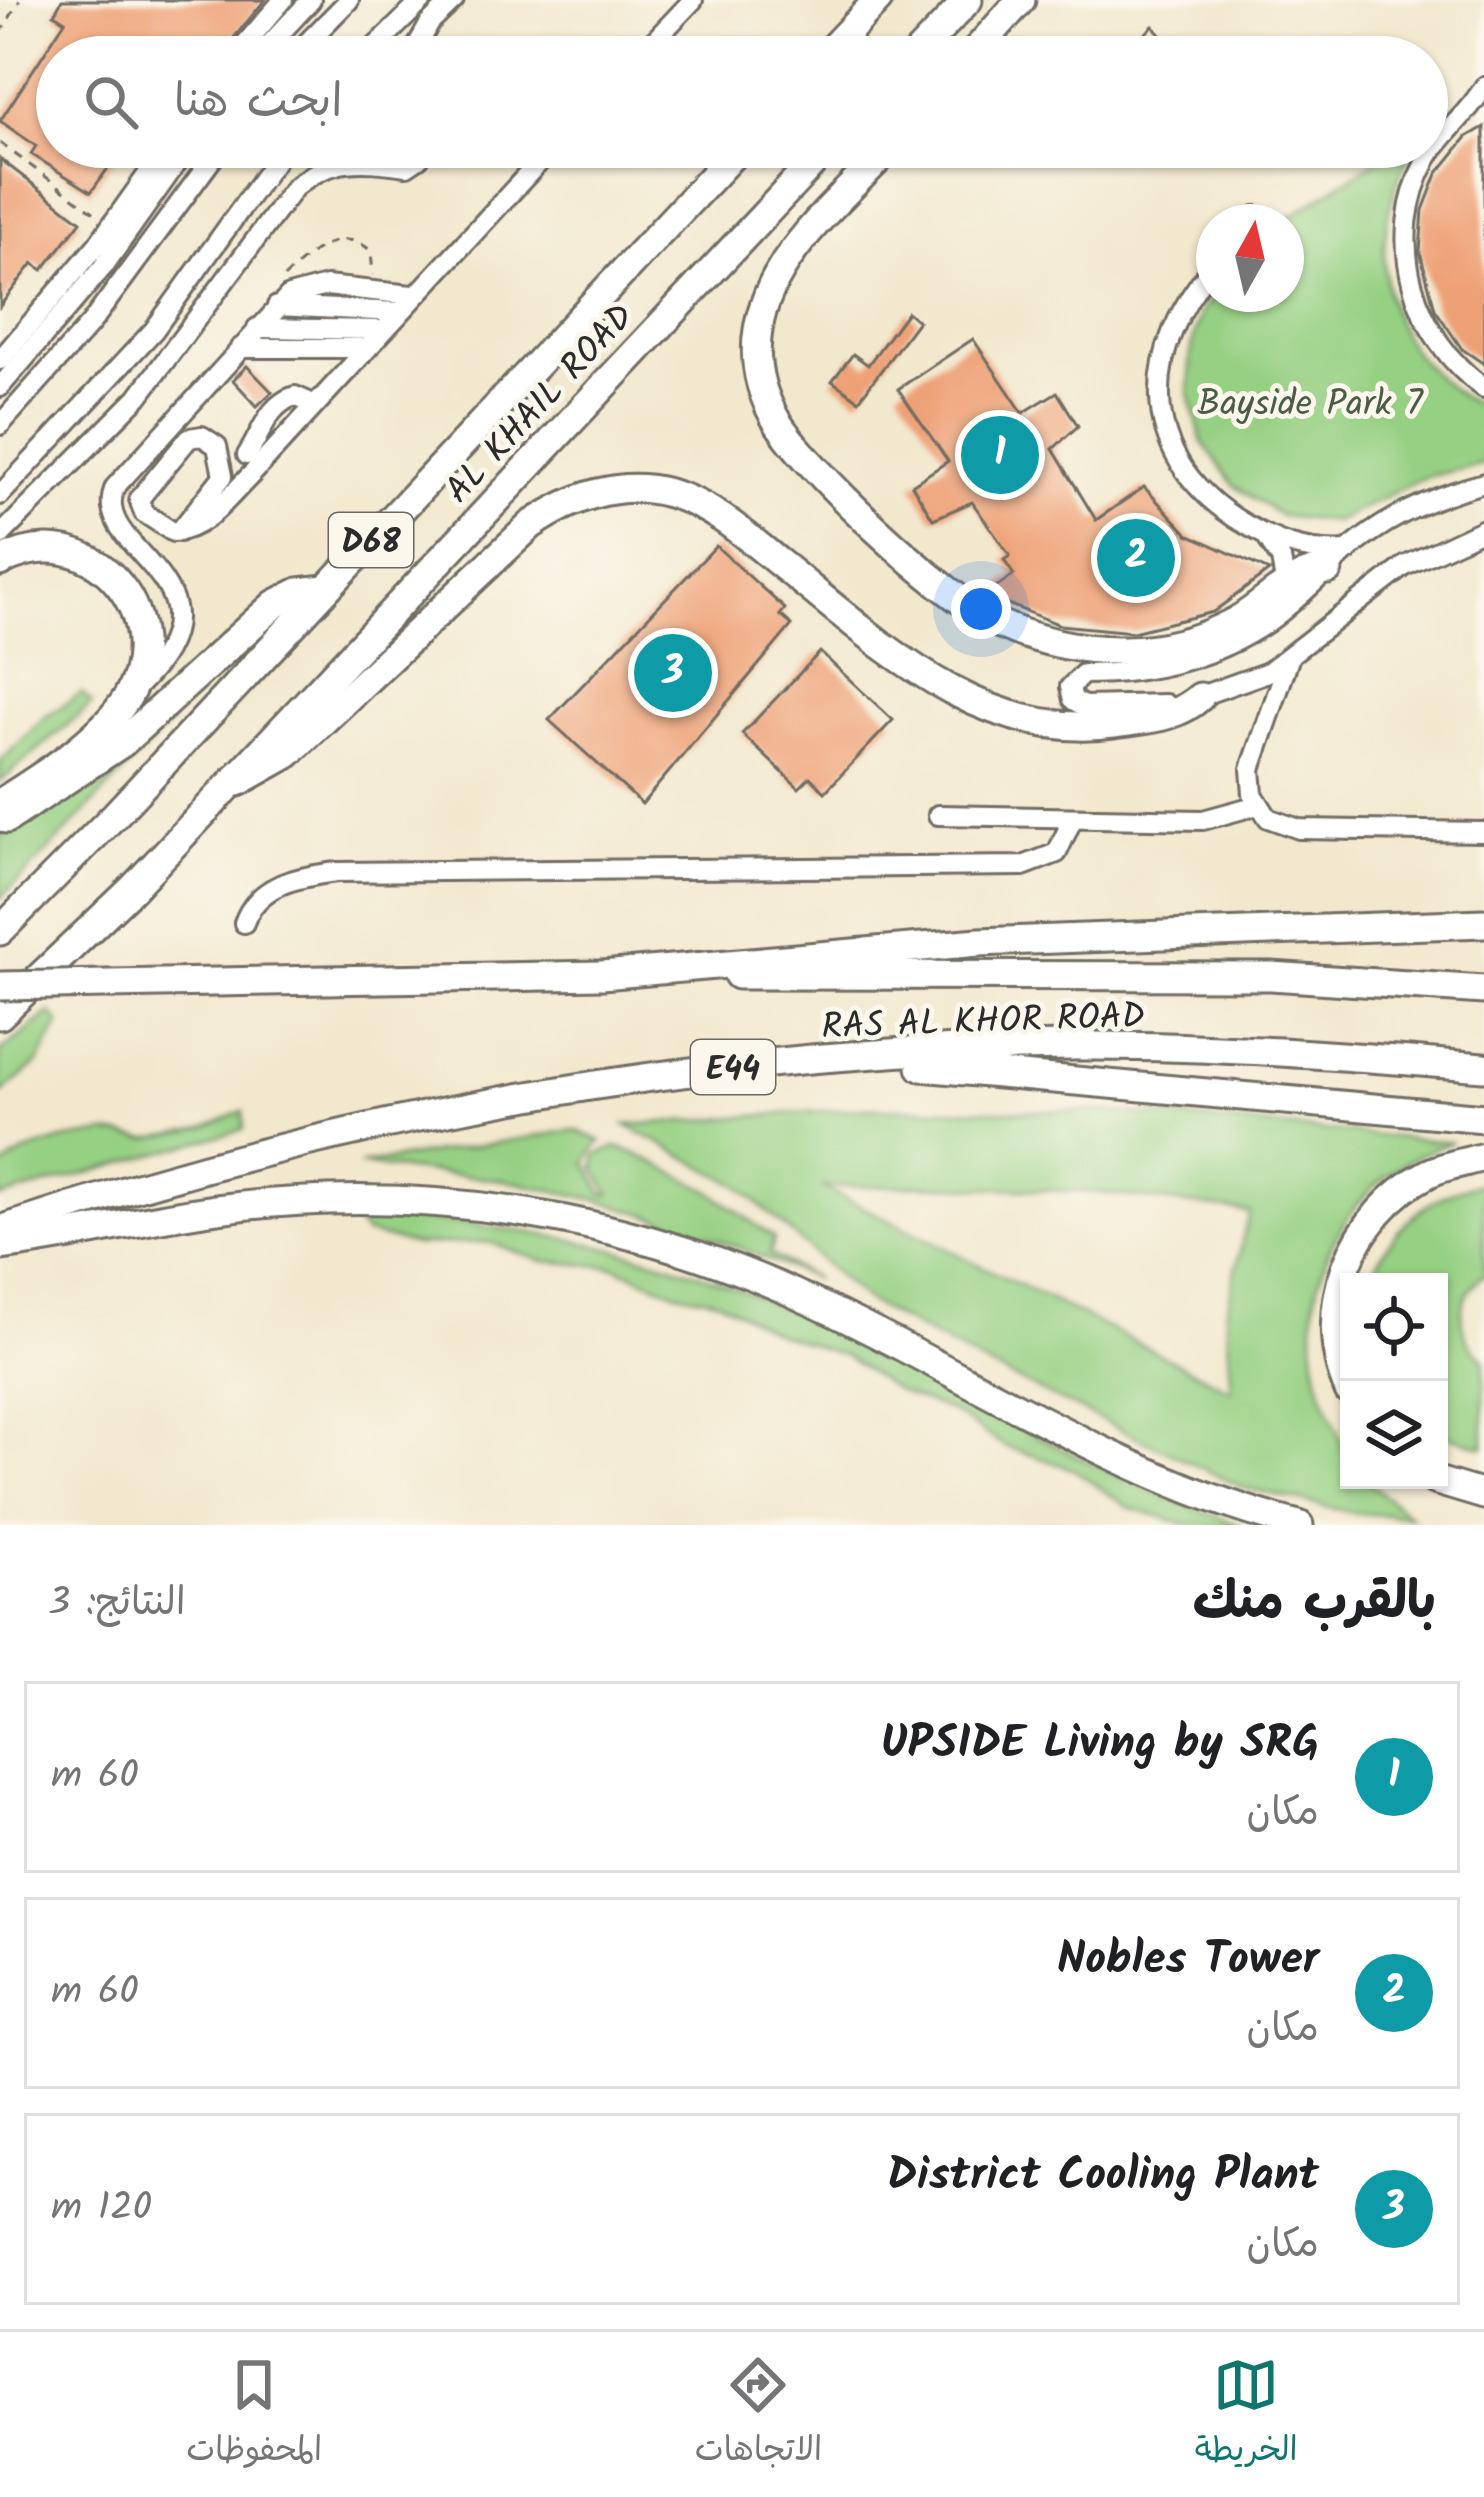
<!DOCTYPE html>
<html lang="ar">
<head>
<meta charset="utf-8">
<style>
  body { margin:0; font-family:Kalam,"Playpen Sans Arabic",sans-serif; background:#f6f6f6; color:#202124; direction:rtl }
  .controls { position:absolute; right:36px; bottom:36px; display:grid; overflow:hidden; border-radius:0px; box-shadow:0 3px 9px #0004 }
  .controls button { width:108px; height:108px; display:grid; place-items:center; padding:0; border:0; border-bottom:3px solid #e0e0e0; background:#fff; color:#202124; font:60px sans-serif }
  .compass { position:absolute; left:1196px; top:204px; width:108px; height:108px; border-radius:50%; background:#fff; box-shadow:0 3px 9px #0004; rotate:8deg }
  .you { position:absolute; left:981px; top:609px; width:42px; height:42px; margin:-30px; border:9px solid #fff; border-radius:50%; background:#1a73e8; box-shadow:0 0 0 18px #1a73e833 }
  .badge { display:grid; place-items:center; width:78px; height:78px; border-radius:50%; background:#0f766e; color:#fff; font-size:39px; font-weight:700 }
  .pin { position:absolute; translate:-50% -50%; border:6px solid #fff; box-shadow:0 3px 12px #0006 }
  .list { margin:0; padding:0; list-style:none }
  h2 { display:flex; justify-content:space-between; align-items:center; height:156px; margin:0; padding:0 48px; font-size:51px }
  h2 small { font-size:39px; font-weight:400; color:#757577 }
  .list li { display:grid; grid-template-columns:78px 1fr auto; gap:36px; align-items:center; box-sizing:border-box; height:192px; margin:0 24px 24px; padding:0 24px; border:3px solid #e0e0e0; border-radius:0px }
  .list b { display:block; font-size:45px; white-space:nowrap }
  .list p { margin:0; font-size:39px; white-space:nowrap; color:#757577 }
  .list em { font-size:39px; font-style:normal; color:#757577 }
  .icon { flex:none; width:66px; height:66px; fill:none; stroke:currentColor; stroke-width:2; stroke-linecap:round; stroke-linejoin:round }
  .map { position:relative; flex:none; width:1484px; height:1525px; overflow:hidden; direction:ltr }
  .search { position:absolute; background:#fff; box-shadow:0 3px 9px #0004; left:36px; right:36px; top:36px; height:132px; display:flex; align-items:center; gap:30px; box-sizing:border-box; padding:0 42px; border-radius:66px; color:#757577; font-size:45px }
  .sheet { height:804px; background:#fff }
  nav { display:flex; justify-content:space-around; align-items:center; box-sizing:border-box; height:168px; border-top:3px solid #e0e0e0; background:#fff; font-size:33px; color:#757577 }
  nav a { display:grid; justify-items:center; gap:6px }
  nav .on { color:#0f766e }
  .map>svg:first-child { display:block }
  .green { fill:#96d083; stroke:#607e57; stroke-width:3; fill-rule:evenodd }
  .building { fill:#eea176 }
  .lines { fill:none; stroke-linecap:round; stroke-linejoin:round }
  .minor-casing { stroke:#716d64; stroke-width:24 }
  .highway-casing { stroke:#716d64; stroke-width:33 }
  .path { stroke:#716d64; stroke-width:3; stroke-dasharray:9 9; stroke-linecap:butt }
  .minor { stroke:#fff; stroke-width:18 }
  .highway { stroke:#fff; stroke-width:27 }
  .highway-bridge-casing { stroke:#716d64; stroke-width:33; stroke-linecap:butt }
  .highway-bridge { stroke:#fff; stroke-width:27 }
  .labels { text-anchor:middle; stroke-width:10; stroke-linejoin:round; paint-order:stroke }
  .shield { fill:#fbf7ec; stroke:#696865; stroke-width:3 }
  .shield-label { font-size:33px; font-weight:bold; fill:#2b2b2b }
  .street-label { font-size:36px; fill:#2b2b2b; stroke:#fbf7ec }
  .park-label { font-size:36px; fill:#4b5d45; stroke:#fbf7ec }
</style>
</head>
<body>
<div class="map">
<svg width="1484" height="1525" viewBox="0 0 1484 1525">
  <rect width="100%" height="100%" fill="#fbf7ec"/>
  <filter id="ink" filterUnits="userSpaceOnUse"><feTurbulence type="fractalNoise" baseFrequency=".00833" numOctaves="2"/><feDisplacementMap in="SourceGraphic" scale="24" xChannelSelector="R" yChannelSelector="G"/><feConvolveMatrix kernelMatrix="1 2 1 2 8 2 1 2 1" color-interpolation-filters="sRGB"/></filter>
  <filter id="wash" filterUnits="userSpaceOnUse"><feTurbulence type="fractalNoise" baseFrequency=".004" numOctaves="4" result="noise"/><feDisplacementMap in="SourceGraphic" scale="48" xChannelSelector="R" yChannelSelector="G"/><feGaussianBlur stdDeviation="2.7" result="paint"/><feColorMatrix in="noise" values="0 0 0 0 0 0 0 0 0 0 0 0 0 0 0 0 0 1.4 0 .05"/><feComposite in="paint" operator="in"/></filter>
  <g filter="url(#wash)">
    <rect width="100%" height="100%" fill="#f2e8ce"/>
    <g class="green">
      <path d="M 1397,147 L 1413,147 C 1375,220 1368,311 1431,371 C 1449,388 1461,400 1484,407 L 1484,464 L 1425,477 L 1335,522 L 1281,516 L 1234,486 L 1202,441 L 1189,393 L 1191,349 L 1202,310 L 1215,294 L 1286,294 L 1282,222 Z"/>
      <path d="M 82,693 L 92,704 L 0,782 L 0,762 L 44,718 Z"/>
      <path d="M 172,721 L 25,875 L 0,898 L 0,835 Z"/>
      <path d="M 50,1013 L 60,1023 L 38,1063 L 0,1095 L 0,1052 Z"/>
      <path d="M 868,1108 L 1112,1112 L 1452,1142 C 1352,1173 1295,1272 1318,1375 C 1325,1410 1349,1446 1349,1480 L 1365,1480 L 1410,1516 L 1353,1513 L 1244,1488 L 981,1363 L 865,1300 L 738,1185 L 626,1125 ZM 922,1185 L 1093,1192 L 1249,1212 L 1226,1313 L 1232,1390 L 822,1187 Z"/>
      <path d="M 243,1111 L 244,1129 L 0,1198 L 0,1169 L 25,1152 L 62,1140 L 107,1133 L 147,1139 L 204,1128 Z"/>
      <path d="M 575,1130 L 601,1141 L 586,1162 L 603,1194 L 610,1194 L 594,1167 L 597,1155 L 616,1147 L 632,1152 L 707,1189 L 774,1238 L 770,1254 L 816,1279 L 685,1226 L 598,1200 L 504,1180 L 359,1165 Z"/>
      <path d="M 1484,1183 L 1484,1275 C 1453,1299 1455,1335 1484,1359 L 1484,1447 L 1439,1433 L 1439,1282 L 1369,1282 C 1389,1229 1428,1193 1484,1183 Z"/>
      <path d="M 350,1215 C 474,1221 602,1237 718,1281 C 898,1349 1058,1464 1241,1525 L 1188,1525 L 1128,1507 L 1073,1469 L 1004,1446 L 952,1412 L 897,1391 L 845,1356 L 776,1333 L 718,1300 L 676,1292 L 616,1267 L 542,1261 L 488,1242 L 416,1245 L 366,1234 Z"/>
    </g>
    <g id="blocks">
      <g class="building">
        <path d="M 62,0 L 265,0 L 218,57 L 57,57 L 57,147 L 123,147 L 91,192 L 31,154 L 36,146 L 0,121 L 65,21 L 54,14 Z"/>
        <path d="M 1153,26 L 1164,38 L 1145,57 L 1104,57 L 1123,37 L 1133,46 Z"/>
        <path d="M 1484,127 L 1484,364 L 1462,349 L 1435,309 L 1420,252 L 1423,210 L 1437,174 L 1467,137 Z"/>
        <path d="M 0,159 L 81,221 L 43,270 L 33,263 L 0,306 Z"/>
        <path d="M 907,312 L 918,321 L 859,400 L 832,381 L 853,354 L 868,365 Z"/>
        <path d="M 973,339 L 1023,413 L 1057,392 L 1078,426 L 1053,449 L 1096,520 L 1144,487 L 1188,534 L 1269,571 L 1213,612 L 1133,632 L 1060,625 L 985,595 L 1014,575 L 1004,560 L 1010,556 L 972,502 L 933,519 L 912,485 L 948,461 L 898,389 Z"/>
        <path d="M 247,366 L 272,392 L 257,406 L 233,380 Z"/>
        <path d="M 716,546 L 785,609 L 780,615 L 792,625 L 642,804 L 549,720 Z"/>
        <path d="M 820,652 L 893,720 L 825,792 L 810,777 L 799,788 L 742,734 Z"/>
      </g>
    </g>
  </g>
  <g filter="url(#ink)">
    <use href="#blocks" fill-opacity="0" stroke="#716d64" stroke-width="3"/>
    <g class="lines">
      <defs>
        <g id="minor">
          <path d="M 373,49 L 423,0"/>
          <path d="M 234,57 L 283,0"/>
          <path d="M 258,57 L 311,0"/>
          <path d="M 293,57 L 349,0"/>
          <path d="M 411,57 L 430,23 L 454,0"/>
          <path d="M 639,57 L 693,0"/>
          <path d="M 1484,87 C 1468,114 1443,132 1427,159 C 1383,238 1413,338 1484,388"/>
          <path d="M 1251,222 L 1256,216"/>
          <path d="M 1214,265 C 1142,349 1135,451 1235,518 C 1271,541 1305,554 1348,551"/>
          <path d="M 277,306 L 397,312"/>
          <path d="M 257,328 L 380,330"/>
          <path d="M 240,348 L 362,348"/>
          <path d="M 0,360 L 98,244 L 167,147"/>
          <path d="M 0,387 L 103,267 L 188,147"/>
          <path d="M 0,425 L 91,323 L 221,147"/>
          <path d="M 247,455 C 262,433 267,405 295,396 L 313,404"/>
          <path d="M 0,495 L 154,330 L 285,147"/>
          <path d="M 179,532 L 223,476 L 217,446 L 202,436 L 189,438 L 139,499 L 144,513 L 173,532 C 206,530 230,495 252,474 L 553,147"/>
          <path d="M 0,536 L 138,397 L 294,188 C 331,156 362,160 407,166 L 419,158 L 421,147"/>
          <path d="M 1267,538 L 1281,559 L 1286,588"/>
          <path d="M 1289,659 L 1251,769 L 1253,794 L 1268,818 L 1299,829 L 1484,832"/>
          <path d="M 136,688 C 248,581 87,553 115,487 L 289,296 L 326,286 L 412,295"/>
          <path d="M 1192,699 L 1268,672 L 1405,566 L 1484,529"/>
          <path d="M 1165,704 L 1084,706 L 1073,700 L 1070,687 L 1083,674 C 1150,674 1212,660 1268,622 C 1296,602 1319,577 1344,554 C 1383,519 1434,496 1484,483"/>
          <path d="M 938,815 L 1203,820 L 1258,805"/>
          <path d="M 244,923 C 258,883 299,877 336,872 L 1023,866 L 1057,853 L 1072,820"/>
        </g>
        <g id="highway">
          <path d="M 824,57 L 878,0"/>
          <path d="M 914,57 L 968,0"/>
          <path d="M 970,57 L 1021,0"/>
          <path d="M 890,147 C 842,199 769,255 758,330 C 753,360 760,391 775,418 C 804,468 943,597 995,622 C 1034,640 1077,650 1119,650 C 1160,651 1198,641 1234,622 C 1262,608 1295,568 1328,570"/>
          <path d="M 0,562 C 88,513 175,613 128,696 C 102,739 41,777 0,803"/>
          <path d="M 238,782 L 288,754 L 531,525 C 573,497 619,479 669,493 C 712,505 744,534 777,561 C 875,639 979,743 1115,724 C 1146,719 1176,719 1200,697"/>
          <path d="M 7,819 L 122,743 L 275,604 L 299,592 L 325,589"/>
          <path d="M 0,931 L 115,815 L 740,147"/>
          <path d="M 602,975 L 979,942 L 1484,923"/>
          <path d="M 738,975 L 1271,976 L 1484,990"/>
          <path d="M 0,1015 L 133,888 L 828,147"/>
          <path d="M 921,1067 L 1484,1118"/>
          <path d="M 0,1230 C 346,1114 711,1049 1077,1046 C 1212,1045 1349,1056 1484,1067"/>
          <path d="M 0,1246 C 76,1237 149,1217 225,1208 C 428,1182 634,1216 819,1305 C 976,1379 1130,1483 1299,1525"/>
          <path d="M 1349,1391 C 1313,1310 1351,1213 1429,1173 C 1445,1165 1467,1162 1484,1157"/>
          <path d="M 1434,1480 L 1484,1495"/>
        </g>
      </defs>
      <use href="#minor" class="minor-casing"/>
      <use href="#highway" class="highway-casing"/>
      <g class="path">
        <path d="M 0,34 L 20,0"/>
        <path d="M 0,143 L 95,213"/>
        <path d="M 284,278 C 307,255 341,223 371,251 L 373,275"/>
      </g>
      <use href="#minor" class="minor"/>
      <use href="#highway" class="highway"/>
      <defs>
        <path id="highway-bridge" d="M 0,986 L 602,975"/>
      </defs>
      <use href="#highway-bridge" class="highway-bridge-casing"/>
      <use href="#highway-bridge" class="highway-bridge"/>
    </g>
  </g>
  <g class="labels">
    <g class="shield">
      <rect x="329" y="513" width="84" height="54" rx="9"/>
      <rect x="691" y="1040" width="84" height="54" rx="9"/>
    </g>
    <g class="shield-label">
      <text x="371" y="552">D68</text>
      <text x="733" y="1079">E44</text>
    </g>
    <g class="street-label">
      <text transform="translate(538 402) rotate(-47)" y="13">AL KHAIL ROAD</text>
      <text transform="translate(983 1019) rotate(-2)" y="13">RAS AL KHOR ROAD</text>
    </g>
    <g class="park-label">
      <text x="1310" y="415">Bayside Park 7</text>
    </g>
  </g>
</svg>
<div class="controls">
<button><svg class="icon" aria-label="locate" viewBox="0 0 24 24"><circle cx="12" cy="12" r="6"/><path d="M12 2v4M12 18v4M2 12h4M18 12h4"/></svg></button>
<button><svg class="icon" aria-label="layers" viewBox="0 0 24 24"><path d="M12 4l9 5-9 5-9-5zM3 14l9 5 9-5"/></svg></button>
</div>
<svg class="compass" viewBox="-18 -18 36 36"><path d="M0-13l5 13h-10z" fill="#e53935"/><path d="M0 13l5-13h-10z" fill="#757577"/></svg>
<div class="you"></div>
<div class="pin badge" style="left:1000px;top:455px;background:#0f9aa8">1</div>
<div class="pin badge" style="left:1136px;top:558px;background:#0f9aa8">2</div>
<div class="pin badge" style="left:673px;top:673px;background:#0f9aa8">3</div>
<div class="search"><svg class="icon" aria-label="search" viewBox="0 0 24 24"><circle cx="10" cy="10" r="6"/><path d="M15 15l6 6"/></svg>ابحث هنا</div>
</div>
<section class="sheet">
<h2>بالقرب منك<small>النتائج: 3</small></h2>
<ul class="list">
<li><span class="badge" style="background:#0f9aa8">1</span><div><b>UPSIDE Living by SRG</b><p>مكان</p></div><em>60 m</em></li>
<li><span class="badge" style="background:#0f9aa8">2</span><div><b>Nobles Tower</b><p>مكان</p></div><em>60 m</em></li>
<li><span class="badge" style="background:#0f9aa8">3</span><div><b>District Cooling Plant</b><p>مكان</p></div><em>120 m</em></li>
</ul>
</section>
<nav>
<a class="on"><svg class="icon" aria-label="map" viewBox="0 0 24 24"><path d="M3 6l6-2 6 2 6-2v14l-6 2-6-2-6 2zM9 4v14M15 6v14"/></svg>الخريطة</a>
<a><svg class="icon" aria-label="directions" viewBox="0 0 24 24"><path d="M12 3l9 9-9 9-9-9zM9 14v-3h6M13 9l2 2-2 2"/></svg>الاتجاهات</a>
<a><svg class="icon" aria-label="saved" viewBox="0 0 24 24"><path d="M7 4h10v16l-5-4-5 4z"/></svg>المحفوظات</a>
</nav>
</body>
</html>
